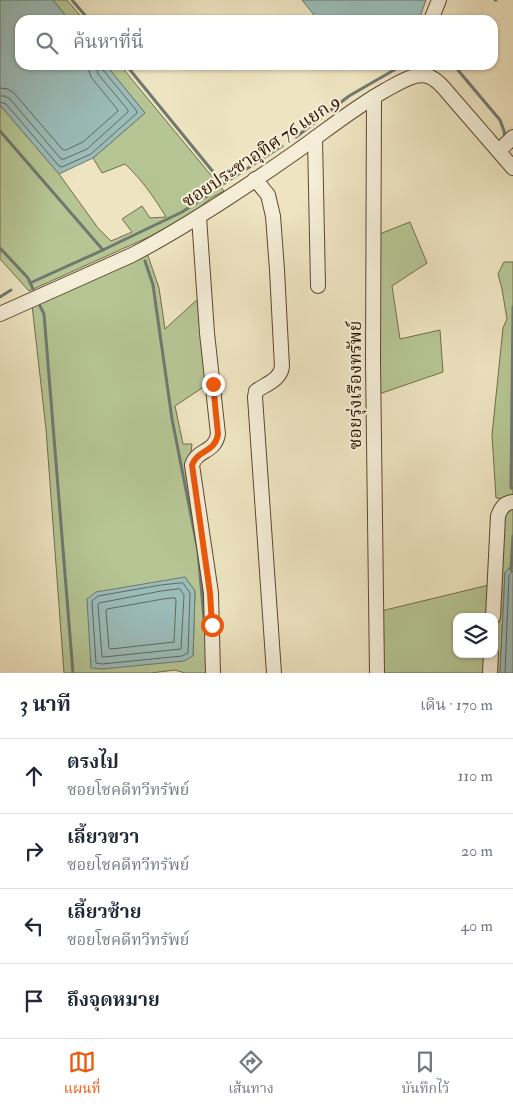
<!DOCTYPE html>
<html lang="th">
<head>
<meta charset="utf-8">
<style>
  body { margin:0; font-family:"IM FELL Double Pica","Noto Serif Thai",serif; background:#f2f2f3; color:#1f2937 }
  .controls { position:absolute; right:15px; bottom:15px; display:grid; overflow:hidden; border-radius:10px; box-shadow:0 1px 4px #0004 }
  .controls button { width:45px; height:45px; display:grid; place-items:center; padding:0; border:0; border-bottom:1px solid #e0e1e3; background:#fff; color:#1f2937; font:25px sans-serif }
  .stop { position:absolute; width:15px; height:15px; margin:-11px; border:4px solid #ea580c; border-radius:50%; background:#fff }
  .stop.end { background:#ea580c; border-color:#fff; box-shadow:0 1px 5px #0008 }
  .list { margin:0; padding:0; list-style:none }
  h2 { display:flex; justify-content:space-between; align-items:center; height:65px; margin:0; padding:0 20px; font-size:21px }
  h2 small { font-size:16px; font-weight:400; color:#747a83 }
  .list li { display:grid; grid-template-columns:32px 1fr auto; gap:15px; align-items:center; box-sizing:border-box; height:75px; padding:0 20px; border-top:1px solid #e0e1e3 }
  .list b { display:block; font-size:19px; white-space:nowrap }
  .list p { margin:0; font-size:16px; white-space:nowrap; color:#747a83 }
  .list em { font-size:16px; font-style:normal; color:#747a83 }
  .icon { flex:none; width:28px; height:28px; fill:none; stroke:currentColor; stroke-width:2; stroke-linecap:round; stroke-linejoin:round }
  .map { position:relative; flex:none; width:513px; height:673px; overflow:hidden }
  .search { position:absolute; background:#fff; box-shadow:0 1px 4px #0004; left:15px; right:15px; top:15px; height:55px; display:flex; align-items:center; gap:12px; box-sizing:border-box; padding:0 18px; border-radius:15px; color:#747a83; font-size:19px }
  .sheet { height:365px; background:#fff }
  nav { display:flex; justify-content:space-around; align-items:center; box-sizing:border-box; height:70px; border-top:1px solid #e0e1e3; background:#fff; font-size:14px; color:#747a83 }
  nav a { display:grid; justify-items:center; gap:2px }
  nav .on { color:#ea580c }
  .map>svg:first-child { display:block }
  .green { fill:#b6c594; stroke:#726c4a; fill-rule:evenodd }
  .water { fill:#9bbdba; stroke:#6f7970 }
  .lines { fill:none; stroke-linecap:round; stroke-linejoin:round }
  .shore { stroke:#64685d; stroke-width:1 }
  .stream { stroke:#6f7970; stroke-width:3 }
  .minor-casing { stroke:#5e4730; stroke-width:16 }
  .minor { stroke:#f4edd7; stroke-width:14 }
  .route { stroke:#ea580c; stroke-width:6 }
  .labels { text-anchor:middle; stroke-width:4.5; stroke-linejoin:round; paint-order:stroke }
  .street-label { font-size:18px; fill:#2e1300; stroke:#f4edd7 }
</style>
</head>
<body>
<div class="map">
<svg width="513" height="673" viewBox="0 0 513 673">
  <rect width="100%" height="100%" fill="#eee4c1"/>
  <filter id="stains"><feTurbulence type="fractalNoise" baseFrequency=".004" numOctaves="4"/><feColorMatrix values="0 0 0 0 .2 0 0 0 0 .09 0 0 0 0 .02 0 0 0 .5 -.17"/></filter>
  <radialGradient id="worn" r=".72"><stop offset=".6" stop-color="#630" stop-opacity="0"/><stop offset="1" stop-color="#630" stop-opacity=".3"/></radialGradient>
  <g class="green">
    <path d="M 53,0 L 67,0 L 84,20 L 69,20 Z"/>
    <path d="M 106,65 L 120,65 L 224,191 L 211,198 L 194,212 L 151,236 L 29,291 L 0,259 L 0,105 L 59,174 L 98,228 L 111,241 L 132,232 L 122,219 L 142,206 L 150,218 L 166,217 C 154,197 142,180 125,164 L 102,173 L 93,158 L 145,113 Z"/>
    <path d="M 410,222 L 427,263 L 392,286 L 400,339 L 440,330 L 443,372 L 379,394 L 377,235 Z"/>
    <path d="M 146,250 L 159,288 L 165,329 L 200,297 L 208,384 L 175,406 L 183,444 L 192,444 C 187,474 193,505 197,535 C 203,581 208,627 211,673 L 185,673 L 175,670 L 151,673 L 64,673 L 46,429 L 32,305 ZM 185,577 L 195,591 L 193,655 Z"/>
    <path d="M 504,262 L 513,262 L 513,499 L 496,498 L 492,435 L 503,328 L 507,319 L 502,289 L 498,274 Z"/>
    <path d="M 513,505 L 513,565 L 505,572 L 500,673 L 492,673 L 494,654 L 501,516 Z"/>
    <path d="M 489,585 L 488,617 L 457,617 L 457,654 L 486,654 L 485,673 L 381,673 L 381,611 Z"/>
  </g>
  <g class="water">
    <path d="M 0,0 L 53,0 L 69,20 L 20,20 L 20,65 L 106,65 L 145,113 L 93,158 L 59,174 L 0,105 Z"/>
    <path d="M 302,0 L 426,0 L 419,20 L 318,20 Z"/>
    <path d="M 513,565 L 513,673 L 500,673 L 505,572 Z"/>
    <path d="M 185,577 L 195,591 L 193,656 L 184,661 L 102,669 L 91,668 L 87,599 L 96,592 Z"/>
  </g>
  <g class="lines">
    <g class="shore">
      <path d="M 0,88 L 8,89 L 14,93 L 63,150 L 66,150 L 83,142 L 118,111 L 117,109 L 91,77 L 89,71 L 88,65"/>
      <path d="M 0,96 L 5,96 L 10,99 L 61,159 L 64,159 L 87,149 L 128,112 L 128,110 L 98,74 L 96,65"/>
      <path d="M 0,102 L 6,104 L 59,166 L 62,167 L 91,154 L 137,113 L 136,110 L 103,70 L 102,65"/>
      <path d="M 183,583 L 190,593 L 188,653 L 182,656 L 102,664 L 96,663 L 92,602 L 93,600 L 98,596 L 161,585 Z"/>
      <path d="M 180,589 L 184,595 L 181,649 L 104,657 L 102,657 L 98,605 L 99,603 L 161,591 Z"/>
      <path d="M 175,598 L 176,600 L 174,642 L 111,649 L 109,648 L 106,611 L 107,609 L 163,599 Z"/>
      <path d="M 505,673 L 509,575 L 513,571"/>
    </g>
    <g class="stream">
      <path d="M 72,0 L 89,20"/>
      <path d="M 495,0 L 496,0"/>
      <path d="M 126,65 L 223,184"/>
      <path d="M 448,65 L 457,69 L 500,120 L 504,131 L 505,138"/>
      <path d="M 0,131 L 103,250"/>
      <path d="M 296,137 L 349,96 L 401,66 L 406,65"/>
      <path d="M 220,186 L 282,146"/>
      <path d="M 0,248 L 28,278 L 33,289"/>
      <path d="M 145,261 L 153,285 L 172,419 L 198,551 L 205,630"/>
      <path d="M 30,283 L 103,250 L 182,212 L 207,196"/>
      <path d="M 0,297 L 11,290"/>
      <path d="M 40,306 L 44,314 L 73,673"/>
      <path d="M 513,307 L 511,488 L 513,488"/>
      <path d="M 511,570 L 513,536"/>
    </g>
    <defs>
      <g id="minor">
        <path d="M 431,20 L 439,0"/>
        <path d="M 374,97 L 373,363 L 377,673"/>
        <path d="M 315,138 L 318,286"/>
        <path d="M 499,151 L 513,137"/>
        <path d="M 255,179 L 268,195 L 273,216 L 277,270 L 282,367 C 280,380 266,384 256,391 L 255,397 L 274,673"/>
        <path d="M 199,217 L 207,333 L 218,434 C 215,453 197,449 192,465 L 211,593 L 213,673"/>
        <path d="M 0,314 L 132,255 C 191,224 246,187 300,149 C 328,129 354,108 384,91 C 395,85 404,79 415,76 C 427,73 434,78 442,86 L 513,168"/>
        <path d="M 493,617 L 498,516 C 501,508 504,503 513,502"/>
        <path d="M 490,673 L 491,654"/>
      </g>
    </defs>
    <use href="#minor" class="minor-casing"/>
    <use href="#minor" class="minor"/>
  </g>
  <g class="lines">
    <path class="route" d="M 212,625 L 210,593 L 192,465 C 198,449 215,453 218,434 L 213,384"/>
  </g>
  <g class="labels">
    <g class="street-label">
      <text transform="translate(261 151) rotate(-34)" y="6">ซอยประชาอุทิศ 76 แยก 9</text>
      <text transform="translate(355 385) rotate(-90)" y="6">ซอยรุ่งเรืองทรัพย์</text>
    </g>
  </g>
  <rect width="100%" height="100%" filter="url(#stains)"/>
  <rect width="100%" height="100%" fill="url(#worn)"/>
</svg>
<div class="controls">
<button><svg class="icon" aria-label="layers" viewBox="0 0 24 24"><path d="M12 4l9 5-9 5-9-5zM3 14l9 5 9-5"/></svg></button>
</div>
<div class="stop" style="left:212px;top:625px"></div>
<div class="stop end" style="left:213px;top:384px"></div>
<div class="search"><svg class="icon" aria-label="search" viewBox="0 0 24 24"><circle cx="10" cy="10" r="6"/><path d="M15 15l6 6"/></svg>ค้นหาที่นี่</div>
</div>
<section class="sheet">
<h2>3 นาที<small>เดิน · 170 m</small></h2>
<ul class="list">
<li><svg class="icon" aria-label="ahead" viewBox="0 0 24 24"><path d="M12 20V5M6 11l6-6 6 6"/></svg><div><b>ตรงไป</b><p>ซอยโชคดีทวีทรัพย์</p></div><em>110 m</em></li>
<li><svg class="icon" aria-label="right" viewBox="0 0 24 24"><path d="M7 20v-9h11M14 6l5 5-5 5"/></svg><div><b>เลี้ยวขวา</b><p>ซอยโชคดีทวีทรัพย์</p></div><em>20 m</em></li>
<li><svg class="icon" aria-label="left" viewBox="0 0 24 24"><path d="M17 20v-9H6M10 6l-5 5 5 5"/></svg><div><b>เลี้ยวซ้าย</b><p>ซอยโชคดีทวีทรัพย์</p></div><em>40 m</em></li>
<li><svg class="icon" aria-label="arrive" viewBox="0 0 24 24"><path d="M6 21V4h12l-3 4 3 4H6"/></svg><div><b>ถึงจุดหมาย</b></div></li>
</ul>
</section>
<nav>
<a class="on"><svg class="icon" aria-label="map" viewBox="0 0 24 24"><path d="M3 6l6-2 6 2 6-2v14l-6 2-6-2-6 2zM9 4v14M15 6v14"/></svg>แผนที่</a>
<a><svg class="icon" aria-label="directions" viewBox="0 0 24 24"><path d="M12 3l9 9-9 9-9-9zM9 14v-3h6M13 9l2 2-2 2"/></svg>เส้นทาง</a>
<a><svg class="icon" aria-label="saved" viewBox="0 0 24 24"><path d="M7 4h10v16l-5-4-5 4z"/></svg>บันทึกไว้</a>
</nav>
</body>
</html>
